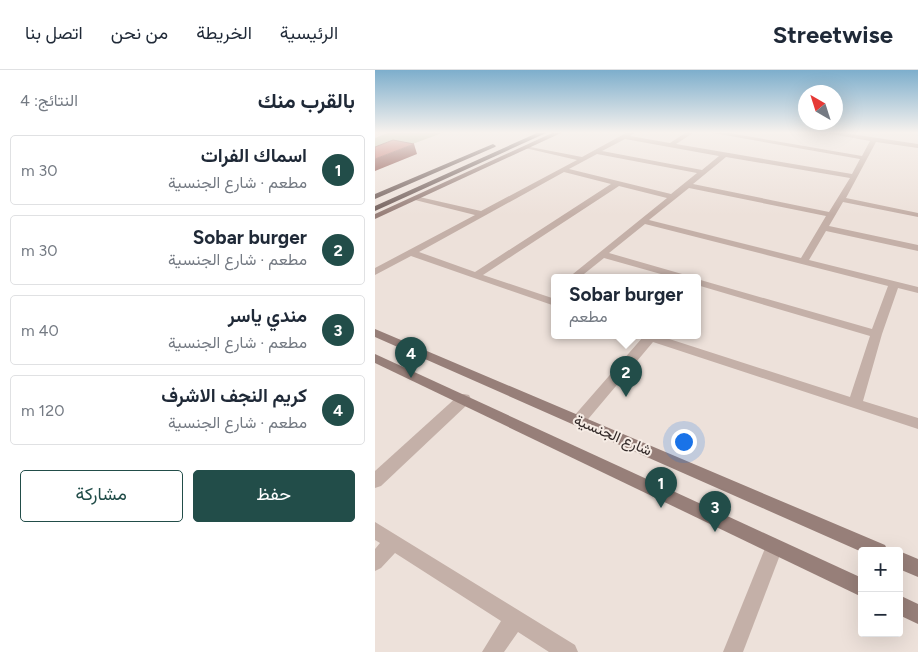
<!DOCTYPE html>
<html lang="ar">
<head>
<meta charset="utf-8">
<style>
  body { margin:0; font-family:Figtree,Vazirmatn,sans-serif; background:#f2f2f3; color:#1f2937; direction:rtl }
  .controls { position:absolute; right:15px; bottom:15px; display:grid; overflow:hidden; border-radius:5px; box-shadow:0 5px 20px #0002 }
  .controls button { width:45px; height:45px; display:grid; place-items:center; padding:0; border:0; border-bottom:1px solid #e0e1e3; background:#fff; color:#1f2937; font:25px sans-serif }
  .compass { position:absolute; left:423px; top:15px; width:45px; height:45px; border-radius:50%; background:#fff; box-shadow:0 5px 20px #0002; rotate:321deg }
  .you { position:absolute; left:308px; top:371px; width:18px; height:18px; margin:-12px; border:4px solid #fff; border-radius:50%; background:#1a73e8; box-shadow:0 0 0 8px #1a73e833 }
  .badge { display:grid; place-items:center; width:32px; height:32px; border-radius:50%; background:#224d49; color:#fff; font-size:16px; font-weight:700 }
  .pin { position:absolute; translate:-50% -41px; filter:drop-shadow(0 1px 2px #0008) }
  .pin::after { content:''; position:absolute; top:26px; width:18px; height:15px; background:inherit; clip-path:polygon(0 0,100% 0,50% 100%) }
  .popup { position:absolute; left:176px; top:204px; width:150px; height:65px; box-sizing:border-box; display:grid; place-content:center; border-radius:5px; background:#fff; filter:drop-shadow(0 1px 4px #0005); font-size:16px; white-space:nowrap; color:#747a83 }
  .popup b { font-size:19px; color:#1f2937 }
  .popup::after { content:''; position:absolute; left:50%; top:100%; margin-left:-10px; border:10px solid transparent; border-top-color:#fff }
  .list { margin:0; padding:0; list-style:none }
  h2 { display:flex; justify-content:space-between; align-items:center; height:65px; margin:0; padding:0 20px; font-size:21px }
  h2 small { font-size:16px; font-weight:400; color:#747a83 }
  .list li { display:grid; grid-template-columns:32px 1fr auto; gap:15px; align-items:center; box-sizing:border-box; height:70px; margin:0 10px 10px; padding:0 10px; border:1px solid #e0e1e3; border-radius:5px }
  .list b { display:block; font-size:19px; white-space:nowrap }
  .list p { margin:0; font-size:16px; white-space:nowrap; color:#747a83 }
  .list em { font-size:16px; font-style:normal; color:#747a83 }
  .actions { display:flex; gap:10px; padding:15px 20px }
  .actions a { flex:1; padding:11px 0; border:1px solid #224d49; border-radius:5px; text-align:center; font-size:18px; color:#224d49 }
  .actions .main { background:#224d49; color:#fff }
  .map { position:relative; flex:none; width:543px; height:582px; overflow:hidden; direction:ltr }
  header { display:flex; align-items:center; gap:30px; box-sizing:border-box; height:70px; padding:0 25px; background:#fff; border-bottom:1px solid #e0e1e3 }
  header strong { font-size:24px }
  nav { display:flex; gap:28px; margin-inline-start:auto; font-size:18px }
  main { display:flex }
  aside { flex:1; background:#fff }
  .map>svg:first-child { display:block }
  .green { fill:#b5ba9c }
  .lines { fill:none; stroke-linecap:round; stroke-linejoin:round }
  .street { fill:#c4b0a8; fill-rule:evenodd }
  .secondary { fill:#977f79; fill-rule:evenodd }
  .primary { fill:#715e5a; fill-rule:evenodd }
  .shaded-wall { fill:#7f3e38 }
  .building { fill:#b55850; stroke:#7f3e38 }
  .labels { text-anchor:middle; stroke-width:4; stroke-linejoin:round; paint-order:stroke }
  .street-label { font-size:15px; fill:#312827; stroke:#f6ece5 }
</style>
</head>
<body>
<header>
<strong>Streetwise</strong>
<nav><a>الرئيسية</a><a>الخريطة</a><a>من نحن</a><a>اتصل بنا</a></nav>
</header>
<main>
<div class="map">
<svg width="543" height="582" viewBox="0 0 543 582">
  <rect width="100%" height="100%" fill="#ede1da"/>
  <path class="green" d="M 13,63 L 67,63 L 0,88 L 0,68 Z"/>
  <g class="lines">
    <g class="street">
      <path d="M 251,63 L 259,63 L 255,66 L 295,73 L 310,63 L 318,63 L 301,74 L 477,104 L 485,89 L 338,63 L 354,63 L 487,86 L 495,71 L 451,63 L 469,63 L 543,74 L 543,78 L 501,72 L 471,128 L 543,143 L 543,147 L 468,132 L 454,156 L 543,175 L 543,181 L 451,161 L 434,190 L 543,217 L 543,223 L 523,218 L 507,264 L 488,331 L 543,348 L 543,359 L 278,272 L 209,354 L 204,355 L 199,354 L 197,350 L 199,346 L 268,267 L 267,266 L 285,266 L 475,327 L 495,266 L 322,215 L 322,209 L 497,259 L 513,216 L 270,154 L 234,183 L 314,206 L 315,208 L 300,208 L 229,188 L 204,208 L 193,208 L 292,128 L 244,116 L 108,205 L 180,229 L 180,236 L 36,186 L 0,205 L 0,198 L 100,145 L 40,130 L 40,126 L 106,141 L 202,90 L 150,78 L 150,76 L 207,87 ZM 250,69 L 344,86 L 327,100 L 227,81 ZM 222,84 L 322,103 L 296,124 L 194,99 ZM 351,87 L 475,108 L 454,142 L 318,114 ZM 189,102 L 236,114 L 100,202 L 44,182 ZM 314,118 L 451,146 L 426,188 L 274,150 Z"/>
      <path d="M 89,324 L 94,325 L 96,329 L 94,333 L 6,416 L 0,418 L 0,401 L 84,325 Z"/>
      <path d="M 0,452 L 200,575 L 203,582 L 174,582 L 143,562 L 129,582 L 107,582 L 126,551 L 20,483 L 6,498 L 0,501 L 0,479 L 5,473 L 0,470 Z"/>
      <path d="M 399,468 L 405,471 L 408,477 L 368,582 L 348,582 L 393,471 Z"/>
    </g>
    <g class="secondary">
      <path d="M 177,63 L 186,63 L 0,149 L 0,144 Z"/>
      <path d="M 0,259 L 510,475 L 513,481 L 487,481 L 487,482 L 0,267 Z"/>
      <path d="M 0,284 L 487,508 L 487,527 L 0,293 Z"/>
      <path d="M 524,481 L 543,489 L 543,507 L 524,499 Z"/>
      <path d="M 524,525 L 543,534 L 543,554 L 524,545 Z"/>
    </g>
    <g class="primary">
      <path d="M 162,63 L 171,63 L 0,141 L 0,136 Z"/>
      <path d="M 118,74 L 121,76 L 120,77 L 0,129 L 0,124 Z"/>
    </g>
  </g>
  <path class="shaded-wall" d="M 39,74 L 42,84 L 0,101 L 0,89 Z"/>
  <path class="building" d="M 18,70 L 39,74 L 0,89 L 0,77 Z"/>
  <linearGradient id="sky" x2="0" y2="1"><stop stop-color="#7daecc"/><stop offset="0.43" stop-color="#f7f2ee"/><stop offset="1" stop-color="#f7f2ee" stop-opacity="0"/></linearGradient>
  <rect width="543" height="145" fill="url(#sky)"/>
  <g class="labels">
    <g class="street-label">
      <text transform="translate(238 365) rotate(23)" y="5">شارع الجنسية</text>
    </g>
  </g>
</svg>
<div class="controls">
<button>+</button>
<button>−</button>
</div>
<svg class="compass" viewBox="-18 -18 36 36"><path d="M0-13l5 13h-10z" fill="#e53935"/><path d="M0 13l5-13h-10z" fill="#747a83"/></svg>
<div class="you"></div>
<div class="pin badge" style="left:286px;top:438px">1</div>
<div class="pin badge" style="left:251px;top:327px">2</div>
<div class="popup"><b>Sobar burger</b>مطعم</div>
<div class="pin badge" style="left:340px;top:462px">3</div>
<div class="pin badge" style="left:36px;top:308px">4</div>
</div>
<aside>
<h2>بالقرب منك<small>النتائج: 4</small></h2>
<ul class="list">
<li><span class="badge">1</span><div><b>اسماك الفرات</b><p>مطعم · شارع الجنسية</p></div><em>30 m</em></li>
<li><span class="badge">2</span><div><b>Sobar burger</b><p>مطعم · شارع الجنسية</p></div><em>30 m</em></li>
<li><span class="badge">3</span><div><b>مندي ياسر</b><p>مطعم · شارع الجنسية</p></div><em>40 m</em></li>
<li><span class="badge">4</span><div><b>كريم النجف الاشرف</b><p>مطعم · شارع الجنسية</p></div><em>120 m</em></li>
</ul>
<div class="actions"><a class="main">حفظ</a><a>مشاركة</a></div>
</aside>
</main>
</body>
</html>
